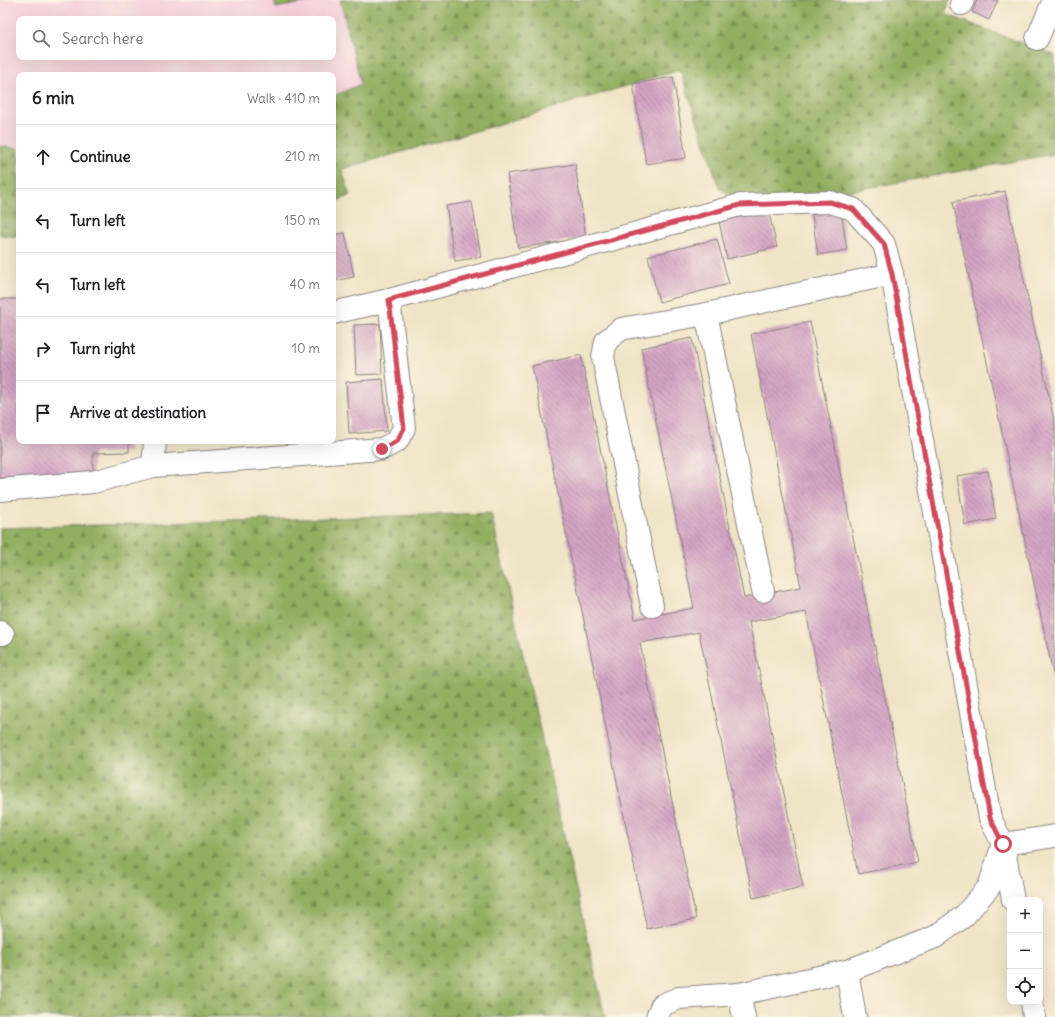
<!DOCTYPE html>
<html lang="en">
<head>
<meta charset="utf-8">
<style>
  body { margin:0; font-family:Delius,sans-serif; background:#f6f6f6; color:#202124 }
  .controls { position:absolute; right:12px; bottom:12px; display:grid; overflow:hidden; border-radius:8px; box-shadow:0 4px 16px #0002 }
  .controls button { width:36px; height:36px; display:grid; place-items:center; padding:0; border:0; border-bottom:1px solid #e0e0e0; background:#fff; color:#202124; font:20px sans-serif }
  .stop { position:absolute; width:12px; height:12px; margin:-9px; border:3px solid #d1495b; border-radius:50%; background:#fff }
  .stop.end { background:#d1495b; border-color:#fff; box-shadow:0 1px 4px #0008 }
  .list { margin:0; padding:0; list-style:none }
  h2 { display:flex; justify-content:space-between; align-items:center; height:52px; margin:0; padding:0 16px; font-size:17px }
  h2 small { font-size:13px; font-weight:400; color:#757577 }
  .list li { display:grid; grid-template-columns:26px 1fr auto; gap:12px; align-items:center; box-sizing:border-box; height:64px; padding:0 16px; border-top:1px solid #e0e0e0 }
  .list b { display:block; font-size:15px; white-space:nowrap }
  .list em { font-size:13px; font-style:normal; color:#757577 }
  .icon { flex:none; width:22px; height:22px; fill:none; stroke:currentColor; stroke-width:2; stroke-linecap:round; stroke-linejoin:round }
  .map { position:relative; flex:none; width:1055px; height:1017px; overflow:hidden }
  .search { position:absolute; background:#fff; box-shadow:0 4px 16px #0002; left:16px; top:16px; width:320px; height:44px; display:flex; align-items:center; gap:10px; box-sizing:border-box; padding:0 14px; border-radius:8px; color:#757577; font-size:15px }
  .panel { position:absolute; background:#fff; box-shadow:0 4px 16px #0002; left:16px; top:72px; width:320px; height:372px; border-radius:8px }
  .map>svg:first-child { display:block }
  .built { fill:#f5cfda; fill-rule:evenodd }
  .forest { fill:url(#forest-firs); stroke:#5a684e }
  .building { fill:url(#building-back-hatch) }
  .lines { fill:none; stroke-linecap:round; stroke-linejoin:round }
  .minor-casing { stroke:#898380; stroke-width:24 }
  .minor { stroke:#fff; stroke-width:22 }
  .route { stroke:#d1495b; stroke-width:5 }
</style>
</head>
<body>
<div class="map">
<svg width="1055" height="1017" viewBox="0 0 1055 1017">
  <defs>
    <pattern id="forest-firs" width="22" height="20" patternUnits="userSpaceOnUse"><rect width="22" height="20" fill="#92ae60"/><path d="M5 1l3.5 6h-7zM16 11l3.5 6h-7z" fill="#778d50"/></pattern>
    <pattern id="building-back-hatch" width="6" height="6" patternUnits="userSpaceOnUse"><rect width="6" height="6" fill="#d3a3c3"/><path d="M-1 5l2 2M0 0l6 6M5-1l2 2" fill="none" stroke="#ab84a0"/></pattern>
  </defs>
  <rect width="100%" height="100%" fill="#fcf5e5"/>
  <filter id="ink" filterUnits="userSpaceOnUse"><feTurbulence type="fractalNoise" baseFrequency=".025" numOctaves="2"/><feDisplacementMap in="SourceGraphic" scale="8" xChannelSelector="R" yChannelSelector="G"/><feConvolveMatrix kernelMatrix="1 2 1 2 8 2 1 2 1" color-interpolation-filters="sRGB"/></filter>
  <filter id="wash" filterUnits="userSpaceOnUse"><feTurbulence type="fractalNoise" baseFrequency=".012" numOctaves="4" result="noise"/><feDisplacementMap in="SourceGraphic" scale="16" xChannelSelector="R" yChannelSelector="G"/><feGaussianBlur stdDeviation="0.9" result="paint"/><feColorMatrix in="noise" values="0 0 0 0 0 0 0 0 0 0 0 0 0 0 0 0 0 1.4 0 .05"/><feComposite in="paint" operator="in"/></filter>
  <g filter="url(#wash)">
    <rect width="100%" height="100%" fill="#f0e4c6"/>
    <path class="built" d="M 0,0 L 274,0 L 276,8 L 321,0 L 340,0 L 361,84 L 333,96 L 333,75 L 19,75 L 19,149 L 0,146 ZM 19,19 L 333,19 L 333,57 L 19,57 Z"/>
    <g class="forest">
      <path d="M 274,0 L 321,0 L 276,8 Z"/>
      <path d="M 340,0 L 950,0 L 945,14 L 1055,55 L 1055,154 L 756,208 L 720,189 L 680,70 L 483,129 L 342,169 L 350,196 L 333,202 L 333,96 L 361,84 Z"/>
      <path d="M 0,146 L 19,149 L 19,237 L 0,235 Z"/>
      <path d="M 491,513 L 605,1017 L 0,1017 L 0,528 Z"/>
    </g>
    <g id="blocks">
      <g class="building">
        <path d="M 977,0 L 998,0 L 989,20 L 972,12 Z"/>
        <path d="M 673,77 L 686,158 L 646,164 L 633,84 Z"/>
        <path d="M 575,164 L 586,238 L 518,248 L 507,174 Z"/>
        <path d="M 1005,191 L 1055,425 L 1054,678 L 953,202 Z"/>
        <path d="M 472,202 L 481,257 L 455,261 L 446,206 Z"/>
        <path d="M 767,205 L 777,247 L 727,259 L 718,217 Z"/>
        <path d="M 841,211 L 847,250 L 818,255 L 812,215 Z"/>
        <path d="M 345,233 L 354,277 L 333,281 L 333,235 Z"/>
        <path d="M 717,239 L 729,284 L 659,302 L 648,256 Z"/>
        <path d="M 0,299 L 19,299 L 19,441 L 129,441 L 129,452 L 93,453 L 93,476 L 0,478 Z"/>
        <path d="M 810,322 L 918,862 L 858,874 L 806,612 L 749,622 L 803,887 L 753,898 L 699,632 L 640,643 L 696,919 L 647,929 L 532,366 L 581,355 L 635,619 L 694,608 L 641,348 L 692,338 L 744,598 L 801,587 L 751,334 Z"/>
        <path d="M 380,324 L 382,374 L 356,375 L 354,325 Z"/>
        <path d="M 383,379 L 387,431 L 349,434 L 346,382 Z"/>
        <path d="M 988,471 L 996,519 L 965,525 L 957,476 Z"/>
      </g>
    </g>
  </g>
  <g filter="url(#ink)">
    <use href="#blocks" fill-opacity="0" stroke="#898380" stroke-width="1"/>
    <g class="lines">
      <defs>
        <g id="minor">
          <path d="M 961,4 L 963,0"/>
          <path d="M 1037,39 L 1054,0"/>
          <path d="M 333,313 L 389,300 L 740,205 L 830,202 L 853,209 L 884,244 L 892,274 L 990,818 L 1003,844 L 1013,900"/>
          <path d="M 706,314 L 763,591"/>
          <path d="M 153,466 L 382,449 L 397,441 L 404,428 L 389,300"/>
          <path d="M 0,490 L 93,482 L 153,466 L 155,441"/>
          <path d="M 652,606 L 603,357 L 606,341 L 621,329 L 706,314 L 892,274"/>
          <path d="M 0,632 L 3,634"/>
          <path d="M 1003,844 L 1055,836"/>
          <path d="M 847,971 L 855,1017"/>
          <path d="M 739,994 L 744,1017"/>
          <path d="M 1032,1002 L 1034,1017"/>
          <path d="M 657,1017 L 662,1005 L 679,998 L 739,994 L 847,971 L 935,937 L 964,916 L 989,887 L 1002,847"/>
        </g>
      </defs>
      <use href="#minor" class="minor-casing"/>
      <use href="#minor" class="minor"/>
    </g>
  </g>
  <g class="lines" filter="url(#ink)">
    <path class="route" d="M 382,449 L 397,441 L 404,428 L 389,300 L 740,205 L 830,202 L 853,209 L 884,244 L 892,274 L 990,818 L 1003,844"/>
  </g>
</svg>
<div class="controls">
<button>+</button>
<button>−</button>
<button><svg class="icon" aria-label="locate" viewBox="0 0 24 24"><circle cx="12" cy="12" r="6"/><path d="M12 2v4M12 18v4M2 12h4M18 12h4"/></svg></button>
</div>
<div class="stop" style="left:1003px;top:844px"></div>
<div class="stop end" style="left:382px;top:449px"></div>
<div class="search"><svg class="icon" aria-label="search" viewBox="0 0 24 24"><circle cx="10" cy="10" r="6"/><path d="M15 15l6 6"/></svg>Search here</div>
<section class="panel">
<h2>6 min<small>Walk · 410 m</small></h2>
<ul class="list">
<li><svg class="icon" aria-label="ahead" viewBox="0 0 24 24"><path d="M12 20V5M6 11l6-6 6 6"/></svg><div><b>Continue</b></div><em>210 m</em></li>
<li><svg class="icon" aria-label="left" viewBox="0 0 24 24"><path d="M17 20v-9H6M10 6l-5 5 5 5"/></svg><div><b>Turn left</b></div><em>150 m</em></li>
<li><svg class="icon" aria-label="left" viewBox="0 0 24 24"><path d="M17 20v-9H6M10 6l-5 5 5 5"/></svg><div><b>Turn left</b></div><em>40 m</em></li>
<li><svg class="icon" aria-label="right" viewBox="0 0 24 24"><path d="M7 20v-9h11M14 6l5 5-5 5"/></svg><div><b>Turn right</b></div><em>10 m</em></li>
<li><svg class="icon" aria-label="arrive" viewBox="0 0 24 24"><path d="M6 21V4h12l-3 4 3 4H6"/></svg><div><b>Arrive at destination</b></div></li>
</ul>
</section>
</div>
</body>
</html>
